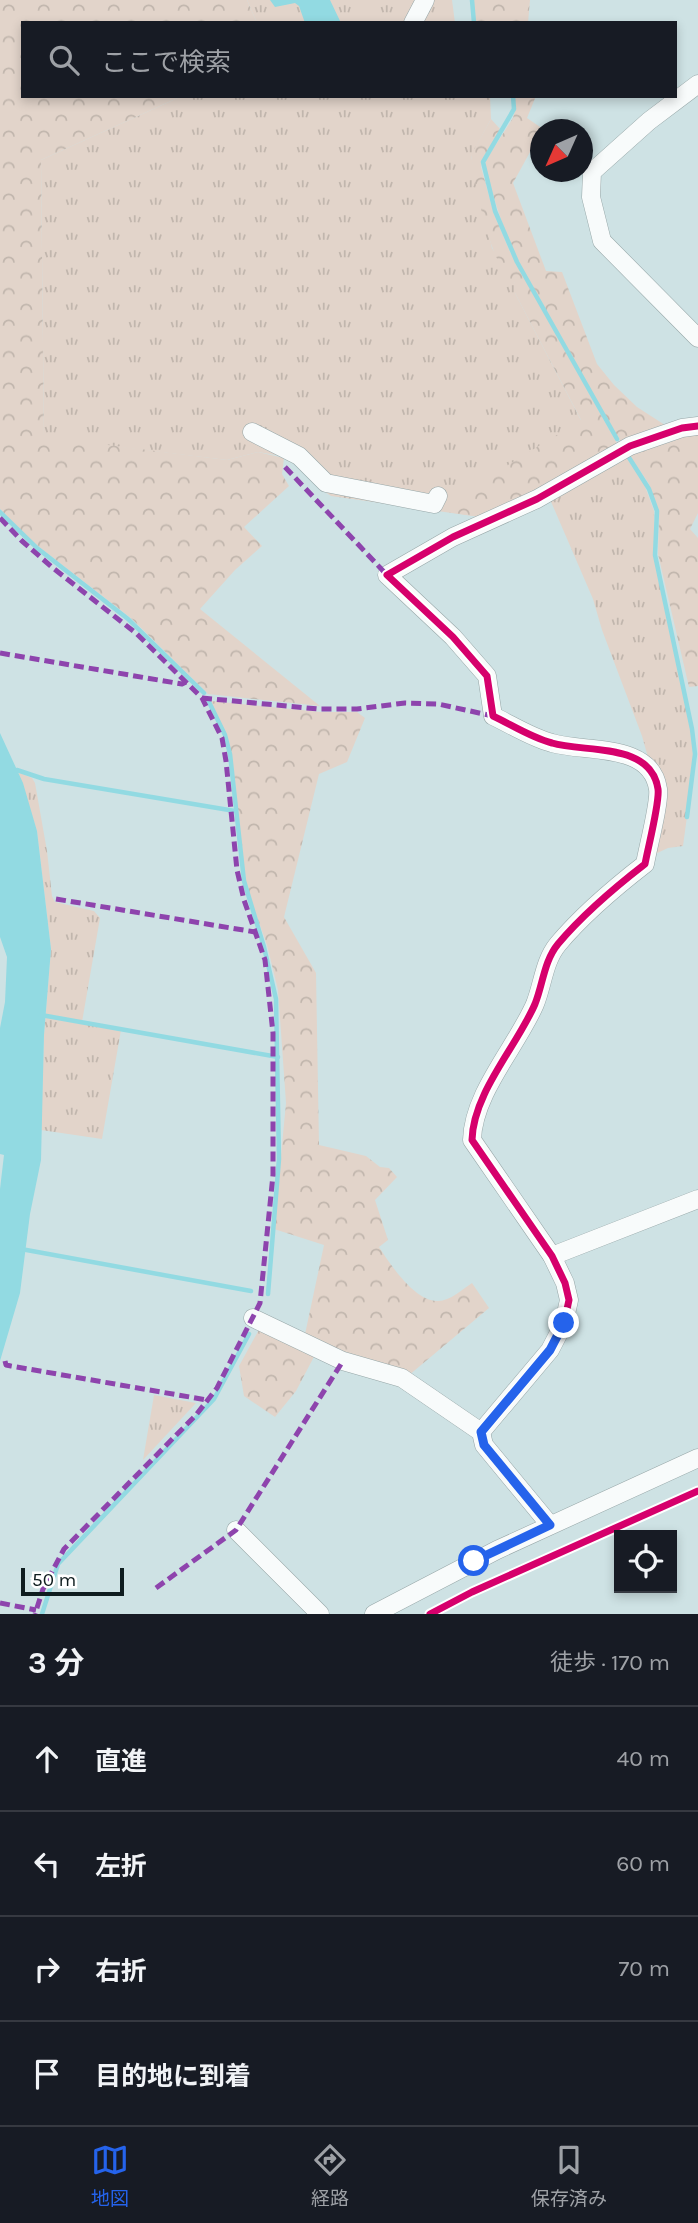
<!DOCTYPE html>
<html lang="ja">
<head>
<meta charset="utf-8">
<style>
  body { margin:0; font-family:Karla,"Noto Sans JP",sans-serif; background:#20242c; color:#f1f3f6 }
  .controls { position:absolute; right:21px; bottom:21px; display:grid; overflow:hidden; border-radius:0px; box-shadow:0 4px 10px #0003 }
  .controls button { width:63px; height:63px; display:grid; place-items:center; padding:0; border:0; border-bottom:2px solid #363941; background:#171b24; color:#f1f3f6; font:35px sans-serif }
  .compass { position:absolute; left:530px; top:119px; width:63px; height:63px; border-radius:50%; background:#171b24; box-shadow:0 4px 10px #0003; rotate:225deg }
  .scale { position:absolute; left:21px; bottom:18px; width:103px; box-sizing:border-box; padding-left:7px; border:4px solid #0f1d1f; border-top:0; font-size:19px; line-height:24px; white-space:nowrap; color:#0f1d1f; -webkit-text-stroke:5px #fff; paint-order:stroke }
  .stop { position:absolute; width:21px; height:21px; margin:-16px; border:5px solid #2563eb; border-radius:50%; background:#fff }
  .stop.end { background:#2563eb; border-color:#fff; box-shadow:0 2px 7px #0008 }
  .list { margin:0; padding:0; list-style:none }
  h2 { display:flex; justify-content:space-between; align-items:center; height:91px; margin:0; padding:0 28px; font-size:30px }
  h2 small { font-size:23px; font-weight:400; color:#9ea1a6 }
  .list li { display:grid; grid-template-columns:46px 1fr auto; gap:21px; align-items:center; box-sizing:border-box; height:105px; padding:0 28px; border-top:2px solid #363941 }
  .list b { display:block; font-size:26px; white-space:nowrap }
  .list em { font-size:23px; font-style:normal; color:#9ea1a6 }
  .icon { flex:none; width:38px; height:38px; fill:none; stroke:currentColor; stroke-width:2; stroke-linecap:round; stroke-linejoin:round }
  .map { position:relative; flex:none; width:698px; height:1614px; overflow:hidden }
  .search { position:absolute; background:#171b24; box-shadow:0 4px 10px #0003; left:21px; right:21px; top:21px; height:77px; display:flex; align-items:center; gap:18px; box-sizing:border-box; padding:0 24px; border-radius:0px; color:#9ea1a6; font-size:26px }
  .sheet { height:511px; background:#171b24 }
  nav { display:flex; justify-content:space-around; align-items:center; box-sizing:border-box; height:98px; border-top:2px solid #363941; background:#171b24; font-size:19px; color:#9ea1a6 }
  nav a { display:grid; justify-items:center; gap:4px }
  nav .on { color:#2563eb }
  .map>svg:first-child { display:block }
  .grass { fill:url(#grass-tufts) }
  .forest { fill:url(#forest-crowns) }
  .water { fill:#92dae2 }
  .lines { fill:none; stroke-linecap:round; stroke-linejoin:round }
  .stream { stroke:#92dae2; stroke-width:4.5 }
  .minor-casing { stroke:#96a6a7; stroke-width:19 }
  .minor { stroke:#f8fbfb; stroke-width:18 }
  .quiet { stroke:#8e44ad; stroke-width:5; stroke-dasharray:10 5; stroke-linecap:butt }
  .cycleway-casing { stroke:#fff; stroke-width:11 }
  .cycleway { stroke:#d6006c; stroke-width:7 }
  .route { stroke:#2563eb; stroke-width:9 }
</style>
</head>
<body>
<div class="map">
<svg width="698" height="1614" viewBox="0 0 698 1614">
  <defs>
    <pattern id="grass-tufts" width="24" height="20" patternUnits="userSpaceOnUse" patternTransform="scale(1.75)"><rect width="24" height="20" fill="#e2d4ca"/><path d="M3 7l-1-3M5 7V3M7 7l1-3M15 17l-1-3M17 17v-4M19 17l1-3" fill="none" stroke="#c1b6ad"/></pattern>
    <pattern id="forest-crowns" width="20" height="18" patternUnits="userSpaceOnUse" patternTransform="scale(1.75)"><rect width="20" height="18" fill="#e2d4ca"/><path d="M2 6a3 3 0 1 1 6 0M12 15a3 3 0 1 1 6 0" fill="none" stroke="#c1b6ad"/></pattern>
  </defs>
  <rect width="100%" height="100%" fill="#cee2e4"/>
  <g class="grass">
    <path d="M 247,0 L 452,0 L 455,23 L 257,23 Z"/>
    <path d="M 182,96 L 490,96 L 491,119 L 471,156 L 492,248 L 515,283 L 515,293 L 600,457 L 480,517 L 331,496 L 319,488 L 299,467 L 281,456 L 258,452 L 227,460 L 44,438 L 41,160 Z"/>
    <path d="M 625,455 L 643,481 L 654,511 L 656,562 L 688,704 L 694,765 L 683,846 L 668,848 L 651,856 L 659,775 L 657,766 L 649,761 L 642,736 L 602,630 L 593,599 L 549,497 Z"/>
    <path d="M 18,772 L 32,778 L 35,783 L 47,851 L 52,896 L 55,902 L 94,911 L 100,918 L 82,1022 L 121,1030 L 102,1139 L 41,1130 L 44,1035 L 51,949 L 37,831 Z"/>
    <path d="M 154,1395 L 196,1403 L 143,1460 Z"/>
  </g>
  <g class="forest">
    <path d="M 0,0 L 247,0 L 257,23 L 23,23 L 23,96 L 182,96 L 41,160 L 44,437 L 227,460 L 258,452 L 284,458 L 282,474 L 289,486 L 244,527 L 262,546 L 235,570 L 200,609 L 320,706 L 208,694 L 132,619 L 34,543 L 0,509 Z"/>
    <path d="M 473,0 L 530,0 L 528,23 L 475,23 Z"/>
    <path d="M 513,96 L 536,96 L 527,118 L 543,129 L 540,130 L 540,134 L 513,183 L 546,271 L 562,272 L 597,364 L 614,385 L 637,407 L 668,427 L 621,442 C 584,379 544,315 513,249 C 501,223 493,195 485,168 L 486,160 L 513,118 L 515,111 Z"/>
    <path d="M 491,119 L 501,130 L 482,160 L 481,167 L 494,214 L 510,252 L 619,447 L 480,517 L 454,513 L 456,497 L 581,420 L 515,293 L 515,283 C 490,268 475,185 471,155 Z"/>
    <path d="M 698,429 L 698,513 L 690,529 L 698,538 L 698,686 L 689,687 L 658,554 L 659,513 L 649,484 L 628,453 Z"/>
    <path d="M 211,701 L 321,712 L 357,712 L 365,718 L 347,762 L 319,774 L 284,917 L 316,973 L 319,1145 L 366,1156 L 380,1167 L 389,1168 L 397,1177 L 375,1200 L 388,1240 L 379,1247 C 390,1264 415,1302 438,1301 C 450,1301 463,1289 472,1283 L 489,1308 L 408,1376 L 304,1339 L 324,1245 L 274,1229 L 286,1103 L 278,990 L 267,945 L 246,886 L 228,741 Z"/>
    <path d="M 261,1326 L 317,1351 L 296,1391 L 275,1417 L 244,1396 L 239,1366 Z"/>
  </g>
  <g class="water">
    <path d="M 270,0 L 330,0 L 341,23 L 305,23 L 299,6 L 295,3 L 275,7 Z"/>
    <path d="M 0,733 L 23,783 L 37,831 L 51,949 L 44,1035 L 41,1160 L 30,1214 L 20,1293 L 0,1361 L 0,1189 L 4,1155 L 0,1154 L 0,1028 L 5,1002 L 7,957 L 0,937 Z"/>
  </g>
  <g class="lines">
    <g class="stream">
      <path d="M 472,0 L 474,23"/>
      <path d="M 513,96 L 514,109 L 483,162 L 495,211 L 517,262 L 617,439"/>
      <path d="M 628,456 L 649,489 L 657,511 L 655,555 L 692,729 L 695,754 L 687,817"/>
      <path d="M 0,512 L 37,548 L 128,619 L 204,693"/>
      <path d="M 209,702 L 225,735 L 230,754 L 244,881 L 264,947 L 276,999 L 279,1159 L 268,1294"/>
      <path d="M 17,770 L 44,779 L 235,811"/>
      <path d="M 41,1015 L 278,1057"/>
      <path d="M 21,1249 L 251,1291"/>
      <path d="M 42,1614 L 58,1564 L 214,1399 L 249,1334"/>
    </g>
    <defs>
      <g id="minor">
        <path d="M 413,23 L 425,0"/>
        <path d="M 698,84 L 649,121 L 592,172 L 591,197 L 602,241 L 698,338"/>
        <path d="M 252,432 L 299,456 L 326,483 L 434,504 L 438,496"/>
        <path d="M 552,1256 L 698,1199"/>
        <path d="M 253,1318 L 343,1361 L 402,1378 L 481,1432 L 484,1445 L 550,1525"/>
        <path d="M 481,1432 L 550,1350 L 564,1323 L 569,1300 L 565,1283 L 552,1256 L 472,1140 C 473,1093 517,1046 535,1004 C 543,984 544,961 558,944 C 584,913 614,888 645,864 C 648,847 660,802 658,789 C 651,742 586,753 552,743 C 532,738 512,725 493,716 L 487,676 L 453,637 L 387,575 L 453,537 L 537,499 L 630,446 L 682,428 L 698,426"/>
        <path d="M 236,1530 L 320,1614"/>
        <path d="M 374,1614 L 497,1550 L 698,1458"/>
      </g>
    </defs>
    <use href="#minor" class="minor-casing"/>
    <use href="#minor" class="minor"/>
    <g class="quiet">
      <path d="M 285,467 L 387,575"/>
      <path d="M 0,518 L 22,541 L 53,568 L 137,634 L 202,698 L 222,738 L 226,761 L 237,870 L 244,900 L 265,960 L 273,1033 L 273,1175 L 260,1303 L 217,1388 L 196,1415 L 64,1549 L 43,1589 L 35,1614"/>
      <path d="M 0,653 L 182,684 L 186,682"/>
      <path d="M 202,698 L 318,709 L 357,709 L 405,703 L 438,704 L 493,716"/>
      <path d="M 56,899 L 255,932"/>
      <path d="M 5,1361 L 6,1365 L 11,1366 L 207,1400"/>
      <path d="M 156,1588 L 236,1530 L 343,1361"/>
      <path d="M 0,1603 L 36,1610"/>
    </g>
    <defs>
      <g id="cycleway">
        <path d="M 481,1432 L 550,1350 L 564,1323 L 569,1300 L 565,1283 L 552,1256 L 472,1140 C 473,1093 517,1046 535,1004 C 543,984 544,961 558,944 C 584,913 614,888 645,864 C 648,847 660,802 658,789 C 651,742 586,753 552,743 C 532,738 512,725 493,716 L 487,676 L 453,637 L 387,575 L 453,537 L 537,499 L 630,446 L 682,428 L 698,426"/>
        <path d="M 430,1614 L 472,1592 L 698,1491"/>
      </g>
    </defs>
    <use href="#cycleway" class="cycleway-casing"/>
    <use href="#cycleway" class="cycleway"/>
  </g>
  <g class="lines">
    <path class="route" d="M 474,1561 L 550,1525 L 484,1445 L 481,1432 L 550,1350 L 564,1323"/>
  </g>
</svg>
<div class="controls">
<button><svg class="icon" aria-label="locate" viewBox="0 0 24 24"><circle cx="12" cy="12" r="6"/><path d="M12 2v4M12 18v4M2 12h4M18 12h4"/></svg></button>
</div>
<svg class="compass" viewBox="-18 -18 36 36"><path d="M0-13l5 13h-10z" fill="#e53935"/><path d="M0 13l5-13h-10z" fill="#9ea1a6"/></svg>
<div class="scale">50 m</div>
<div class="stop" style="left:474px;top:1561px"></div>
<div class="stop end" style="left:564px;top:1323px"></div>
<div class="search"><svg class="icon" aria-label="search" viewBox="0 0 24 24"><circle cx="10" cy="10" r="6"/><path d="M15 15l6 6"/></svg>ここで検索</div>
</div>
<section class="sheet">
<h2>3 分<small>徒歩 · 170 m</small></h2>
<ul class="list">
<li><svg class="icon" aria-label="ahead" viewBox="0 0 24 24"><path d="M12 20V5M6 11l6-6 6 6"/></svg><div><b>直進</b></div><em>40 m</em></li>
<li><svg class="icon" aria-label="left" viewBox="0 0 24 24"><path d="M17 20v-9H6M10 6l-5 5 5 5"/></svg><div><b>左折</b></div><em>60 m</em></li>
<li><svg class="icon" aria-label="right" viewBox="0 0 24 24"><path d="M7 20v-9h11M14 6l5 5-5 5"/></svg><div><b>右折</b></div><em>70 m</em></li>
<li><svg class="icon" aria-label="arrive" viewBox="0 0 24 24"><path d="M6 21V4h12l-3 4 3 4H6"/></svg><div><b>目的地に到着</b></div></li>
</ul>
</section>
<nav>
<a class="on"><svg class="icon" aria-label="map" viewBox="0 0 24 24"><path d="M3 6l6-2 6 2 6-2v14l-6 2-6-2-6 2zM9 4v14M15 6v14"/></svg>地図</a>
<a><svg class="icon" aria-label="directions" viewBox="0 0 24 24"><path d="M12 3l9 9-9 9-9-9zM9 14v-3h6M13 9l2 2-2 2"/></svg>経路</a>
<a><svg class="icon" aria-label="saved" viewBox="0 0 24 24"><path d="M7 4h10v16l-5-4-5 4z"/></svg>保存済み</a>
</nav>
</body>
</html>
